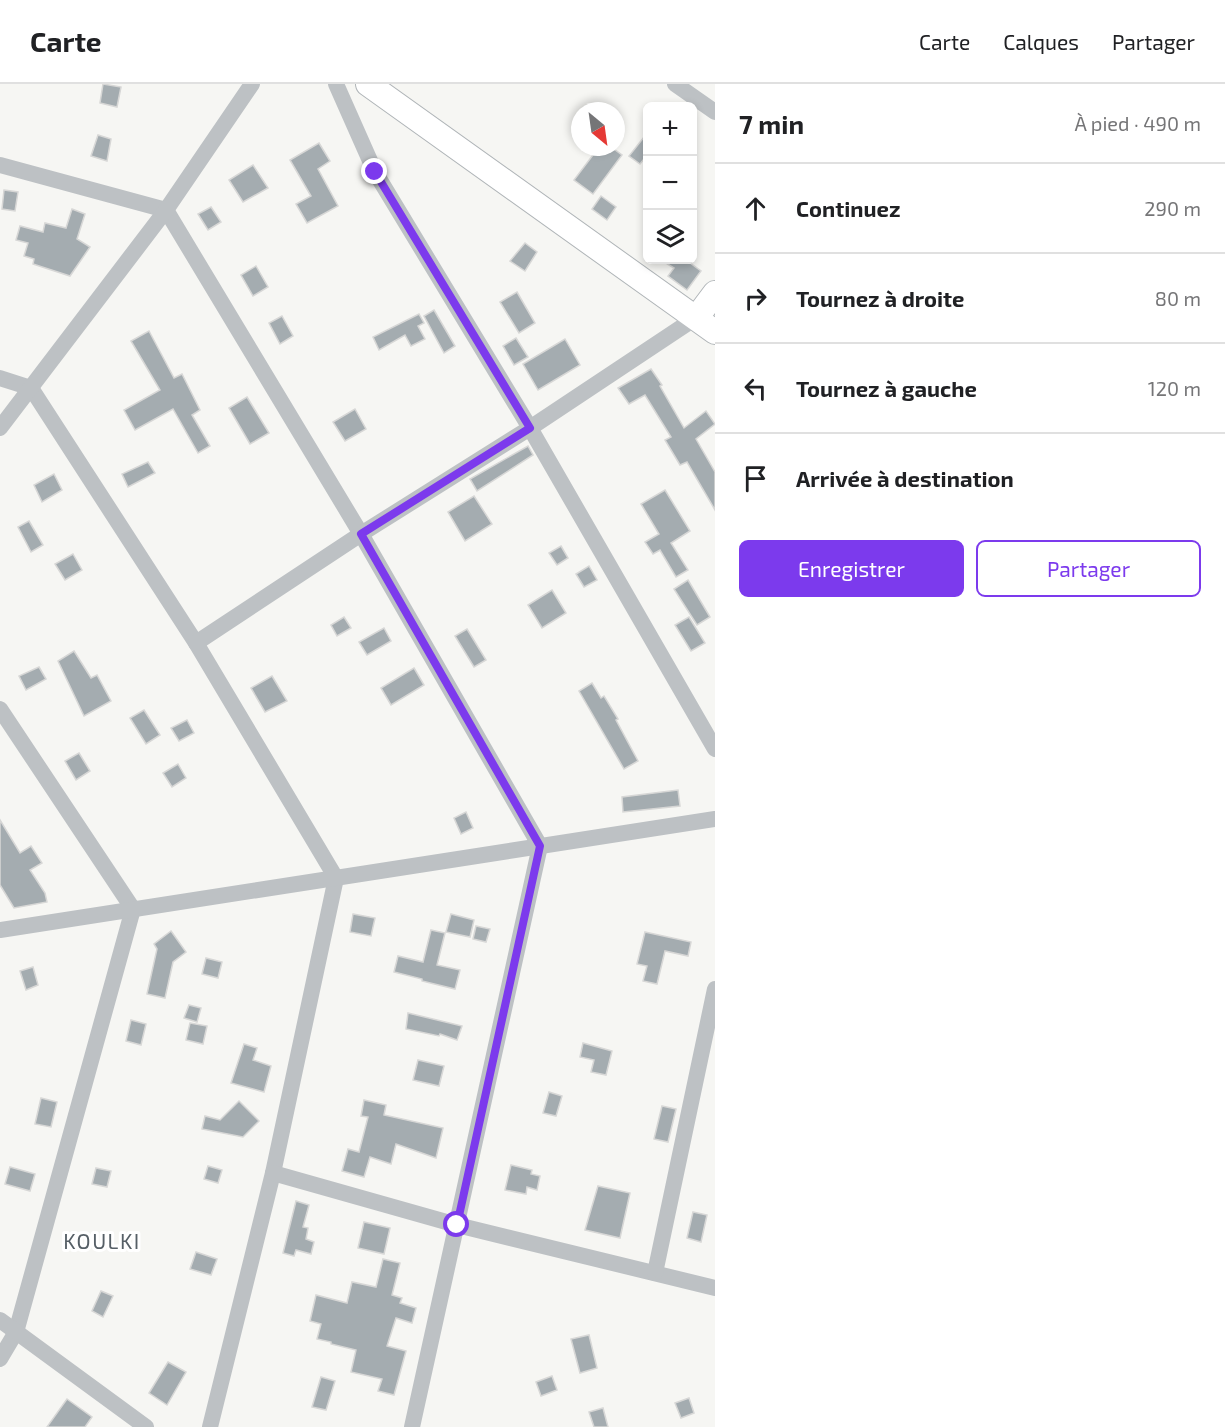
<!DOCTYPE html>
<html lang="fr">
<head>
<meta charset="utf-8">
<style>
  body { margin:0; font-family:"Exo 2",sans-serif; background:#f6f6f6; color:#202124 }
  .controls { position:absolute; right:18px; top:18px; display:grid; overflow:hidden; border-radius:9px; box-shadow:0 3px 9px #0003 }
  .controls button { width:54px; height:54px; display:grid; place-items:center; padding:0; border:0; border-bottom:2px solid #e0e0e0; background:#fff; color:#202124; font:30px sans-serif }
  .compass { position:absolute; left:571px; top:18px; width:54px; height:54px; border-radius:50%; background:#fff; box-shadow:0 3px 9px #0003; rotate:151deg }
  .stop { position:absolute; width:18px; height:18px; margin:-14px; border:4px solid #7c3aed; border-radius:50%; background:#fff }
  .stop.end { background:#7c3aed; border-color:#fff; box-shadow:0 2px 6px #0008 }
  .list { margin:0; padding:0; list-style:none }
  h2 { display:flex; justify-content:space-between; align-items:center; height:78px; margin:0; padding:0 24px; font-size:26px }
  h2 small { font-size:20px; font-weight:400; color:#757577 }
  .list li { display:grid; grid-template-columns:39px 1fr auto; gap:18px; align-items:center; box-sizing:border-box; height:90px; padding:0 24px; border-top:2px solid #e0e0e0 }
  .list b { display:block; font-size:22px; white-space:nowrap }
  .list em { font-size:20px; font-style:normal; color:#757577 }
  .actions { display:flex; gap:12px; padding:18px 24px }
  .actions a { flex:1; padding:14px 0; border:2px solid #7c3aed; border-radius:9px; text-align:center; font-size:21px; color:#7c3aed }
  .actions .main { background:#7c3aed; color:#fff }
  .icon { flex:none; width:33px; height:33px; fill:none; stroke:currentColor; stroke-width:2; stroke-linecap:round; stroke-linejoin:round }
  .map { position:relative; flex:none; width:715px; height:1343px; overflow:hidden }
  header { display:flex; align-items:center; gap:36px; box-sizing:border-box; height:84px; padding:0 30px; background:#fff; border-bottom:2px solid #e0e0e0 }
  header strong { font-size:28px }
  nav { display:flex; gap:33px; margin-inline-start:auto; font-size:21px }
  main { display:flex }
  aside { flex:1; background:#fff }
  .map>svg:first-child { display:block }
  .building { fill:#a4acb0; stroke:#d7d7d6; stroke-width:1.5 }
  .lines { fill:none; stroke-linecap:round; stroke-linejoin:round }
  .secondary-casing { stroke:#b0b5b8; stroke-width:26 }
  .minor { stroke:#bdc1c4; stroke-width:16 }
  .secondary { stroke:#fff; stroke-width:24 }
  .route { stroke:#7c3aed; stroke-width:8 }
  .labels { text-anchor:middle; stroke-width:6; stroke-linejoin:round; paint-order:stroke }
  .quarter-label { font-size:21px; letter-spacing:1.5px; fill:#565f66; stroke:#fff }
</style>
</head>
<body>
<header>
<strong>Carte</strong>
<nav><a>Carte</a><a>Calques</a><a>Partager</a></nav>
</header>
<main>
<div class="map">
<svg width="715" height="1343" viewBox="0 0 715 1343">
  <rect width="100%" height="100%" fill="#f6f6f3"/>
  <g class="building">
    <path d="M 103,0 L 121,3 L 117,23 L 100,19 Z"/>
    <path d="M 648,48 L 648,70 L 640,80 L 629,72 Z"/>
    <path d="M 98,51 L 111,55 L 107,77 L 91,72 Z"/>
    <path d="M 319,59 L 330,77 L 318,85 L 338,122 L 307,139 L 296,120 L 311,112 L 290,76 Z"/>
    <path d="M 599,63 L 611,63 L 622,71 L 593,110 L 574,96 Z"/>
    <path d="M 253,81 L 268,104 L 243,118 L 229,96 Z"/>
    <path d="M 4,106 L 18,108 L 15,127 L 2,125 Z"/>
    <path d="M 601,112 L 616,123 L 607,136 L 592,125 Z"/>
    <path d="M 211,123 L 221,138 L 208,146 L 198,130 Z"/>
    <path d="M 72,125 L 85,130 L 77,155 L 90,163 L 70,192 L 33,180 L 34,175 L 24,172 L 28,159 L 16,156 L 20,142 L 43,148 L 45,139 L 66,144 Z"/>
    <path d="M 525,159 L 537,168 L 525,187 L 510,177 Z"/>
    <path d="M 661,176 L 686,176 L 701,187 L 687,206 L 668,192 L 674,184 Z"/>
    <path d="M 256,182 L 268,203 L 253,212 L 241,191 Z"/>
    <path d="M 517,208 L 535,239 L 519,249 L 500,218 Z"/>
    <path d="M 434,226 L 455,262 L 444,269 L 424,232 Z"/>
    <path d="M 419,230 L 424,239 L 418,242 L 425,255 L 411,262 L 405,251 L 379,266 L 373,253 Z"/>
    <path d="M 282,232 L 293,252 L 280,260 L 269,239 Z"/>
    <path d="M 149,247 L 174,294 L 182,290 L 200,326 L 192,331 L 210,362 L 198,369 L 173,325 L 135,346 L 124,326 L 160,306 L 131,257 Z"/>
    <path d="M 516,254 L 528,273 L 514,281 L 503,262 Z"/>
    <path d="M 565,255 L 580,281 L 538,306 L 523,280 Z"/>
    <path d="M 651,285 L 662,301 L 660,302 L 684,344 L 706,327 L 715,340 L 696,355 L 715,388 L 715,426 L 687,378 L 680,381 L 665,356 L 671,353 L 645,311 L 629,320 L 618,304 Z"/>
    <path d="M 247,313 L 269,349 L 250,360 L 229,324 Z"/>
    <path d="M 355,325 L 366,345 L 345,357 L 333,338 Z"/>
    <path d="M 528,362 L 533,371 L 477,407 L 470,395 Z"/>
    <path d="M 148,378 L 155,389 L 128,403 L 122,390 Z"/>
    <path d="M 54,390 L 62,406 L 42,418 L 34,401 Z"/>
    <path d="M 665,406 L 690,447 L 671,459 L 688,486 L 676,493 L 660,466 L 653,470 L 645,458 L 659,450 L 641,420 Z"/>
    <path d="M 474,412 L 492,440 L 465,457 L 448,428 Z"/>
    <path d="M 29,437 L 43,461 L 31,468 L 18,443 Z"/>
    <path d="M 561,462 L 568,474 L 557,481 L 549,469 Z"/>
    <path d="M 73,470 L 82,486 L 65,496 L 55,480 Z"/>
    <path d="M 589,482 L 597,496 L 584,503 L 576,490 Z"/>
    <path d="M 688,496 L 710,533 L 697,541 L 674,505 Z"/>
    <path d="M 552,506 L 566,529 L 542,544 L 528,521 Z"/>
    <path d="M 344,533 L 351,544 L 337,552 L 331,541 Z"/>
    <path d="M 689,533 L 705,559 L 691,567 L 675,541 Z"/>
    <path d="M 384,544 L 391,557 L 367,571 L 359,558 Z"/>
    <path d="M 467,545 L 486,576 L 474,583 L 455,552 Z"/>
    <path d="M 74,567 L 91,594 L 97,591 L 111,617 L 84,632 L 58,577 Z"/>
    <path d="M 39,583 L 46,595 L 26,606 L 19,592 Z"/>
    <path d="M 414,584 L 424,601 L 391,621 L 381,604 Z"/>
    <path d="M 272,592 L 287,617 L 265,628 L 251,604 Z"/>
    <path d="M 592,599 L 601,614 L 604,612 L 618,635 L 616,636 L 638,677 L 624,685 L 579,607 Z"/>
    <path d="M 144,626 L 160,651 L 146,660 L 130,634 Z"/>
    <path d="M 187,636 L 194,649 L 179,657 L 171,644 Z"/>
    <path d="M 79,669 L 90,687 L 76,696 L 65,677 Z"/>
    <path d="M 178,680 L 186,694 L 172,703 L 163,689 Z"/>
    <path d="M 678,706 L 680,722 L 623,728 L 622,713 Z"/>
    <path d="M 466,728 L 473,744 L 461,750 L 454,734 Z"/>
    <path d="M 0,736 L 20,769 L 31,762 L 42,779 L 30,786 L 45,809 L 47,818 L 14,824 L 0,801 Z"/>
    <path d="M 353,830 L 375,834 L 371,852 L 350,848 Z"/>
    <path d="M 451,830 L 474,836 L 470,853 L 446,848 Z"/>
    <path d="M 476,842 L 490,845 L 486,858 L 473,855 Z"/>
    <path d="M 431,846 L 445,849 L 437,881 L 460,886 L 455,905 L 422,897 L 422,895 L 394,888 L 398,872 L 423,878 Z"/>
    <path d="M 171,847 L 186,868 L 173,878 L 165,914 L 147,910 L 157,865 L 154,860 Z"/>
    <path d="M 645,848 L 691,858 L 688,872 L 665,867 L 657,900 L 643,897 L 647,882 L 637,880 Z"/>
    <path d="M 206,874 L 222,878 L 218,894 L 202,890 Z"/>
    <path d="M 33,883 L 38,901 L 26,906 L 20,887 Z"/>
    <path d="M 189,921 L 201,924 L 197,938 L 184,934 Z"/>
    <path d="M 408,929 L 462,942 L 457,956 L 440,950 L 439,952 L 406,945 Z"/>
    <path d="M 131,936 L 146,940 L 141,961 L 126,957 Z"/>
    <path d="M 190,939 L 207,942 L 203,960 L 186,956 Z"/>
    <path d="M 583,959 L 612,967 L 606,991 L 591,988 L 594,976 L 580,973 Z"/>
    <path d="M 244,960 L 257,964 L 253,976 L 271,982 L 264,1008 L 231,999 Z"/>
    <path d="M 418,976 L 444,982 L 439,1002 L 413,996 Z"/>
    <path d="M 549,1008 L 562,1012 L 556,1032 L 543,1029 Z"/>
    <path d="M 41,1014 L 57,1018 L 51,1043 L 35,1040 Z"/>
    <path d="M 364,1016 L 386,1021 L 384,1031 L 443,1044 L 436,1074 L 396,1060 L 391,1080 L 370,1073 L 364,1093 L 342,1087 L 348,1065 L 359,1068 L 368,1033 L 361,1032 Z"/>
    <path d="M 239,1017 L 259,1037 L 243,1053 L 202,1045 L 205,1032 L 220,1036 Z"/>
    <path d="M 662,1022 L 676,1025 L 668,1058 L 654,1055 Z"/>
    <path d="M 511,1081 L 532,1086 L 531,1090 L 540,1092 L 537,1106 L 527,1103 L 526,1110 L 505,1106 Z"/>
    <path d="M 208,1082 L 222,1086 L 218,1099 L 204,1095 Z"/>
    <path d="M 10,1083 L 35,1090 L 30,1107 L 5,1100 Z"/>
    <path d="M 96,1084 L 111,1087 L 107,1103 L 92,1100 Z"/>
    <path d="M 598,1102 L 630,1109 L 620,1154 L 585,1146 Z"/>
    <path d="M 296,1117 L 309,1121 L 303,1143 L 308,1144 L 306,1155 L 314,1158 L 311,1170 L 296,1166 L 294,1172 L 283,1169 Z"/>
    <path d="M 693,1128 L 707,1131 L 701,1158 L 687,1154 Z"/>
    <path d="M 364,1138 L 390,1144 L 384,1170 L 358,1164 Z"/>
    <path d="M 196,1168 L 217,1175 L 211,1191 L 190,1185 Z"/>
    <path d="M 383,1175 L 400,1179 L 392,1211 L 402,1214 L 400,1219 L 416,1224 L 412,1239 L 396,1234 L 387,1262 L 406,1267 L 394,1311 L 378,1307 L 382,1295 L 351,1288 L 356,1266 L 331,1260 L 331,1258 L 317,1255 L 321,1240 L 310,1237 L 316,1211 L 347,1219 L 352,1198 L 376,1203 Z"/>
    <path d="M 101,1207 L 113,1212 L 103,1233 L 92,1227 Z"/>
    <path d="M 589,1251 L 597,1284 L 580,1289 L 571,1255 Z"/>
    <path d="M 168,1278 L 186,1288 L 167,1321 L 149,1309 Z"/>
    <path d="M 552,1292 L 557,1306 L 541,1312 L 536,1298 Z"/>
    <path d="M 321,1293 L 335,1297 L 326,1326 L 312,1323 Z"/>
    <path d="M 689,1314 L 694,1329 L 681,1334 L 675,1319 Z"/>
    <path d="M 67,1315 L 92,1333 L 85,1343 L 47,1343 Z"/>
    <path d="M 603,1324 L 608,1343 L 594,1343 L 589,1328 Z"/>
  </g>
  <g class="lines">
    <defs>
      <g id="secondary">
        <path d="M 368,0 L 715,248"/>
        <path d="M 697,233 L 715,209"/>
      </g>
    </defs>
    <use href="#secondary" class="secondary-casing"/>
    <g class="minor">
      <path d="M 336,0 L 375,88 L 530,344 L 715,665"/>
      <path d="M 675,0 L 715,28"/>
      <path d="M 0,81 L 166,126 L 361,450 L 540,762 L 412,1343"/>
      <path d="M 0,294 L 31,304 L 196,559 L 336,794 L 273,1089 L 210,1343"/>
      <path d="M 0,344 L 166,126 L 252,0"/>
      <path d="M 196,559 L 361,450 L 530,344 L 697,233"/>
      <path d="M 0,625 L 133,825 L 16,1248 L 0,1275"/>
      <path d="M 0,846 L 715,735"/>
      <path d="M 273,1089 L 457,1141 L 715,1204"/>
      <path d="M 655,1189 L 715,905"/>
      <path d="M 0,1236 L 146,1343"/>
    </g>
    <use href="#secondary" class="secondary"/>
  </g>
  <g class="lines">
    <path class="route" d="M 375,88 L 530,344 L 361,450 L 540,762 L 457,1141"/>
  </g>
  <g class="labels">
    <g class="quarter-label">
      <text x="102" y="1165">KOULKI</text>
    </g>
  </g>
</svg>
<div class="controls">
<button>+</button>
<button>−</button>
<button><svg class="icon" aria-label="layers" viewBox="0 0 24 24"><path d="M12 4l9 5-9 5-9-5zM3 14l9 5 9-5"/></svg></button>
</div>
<svg class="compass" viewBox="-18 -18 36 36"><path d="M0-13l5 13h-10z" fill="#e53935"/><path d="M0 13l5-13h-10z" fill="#757577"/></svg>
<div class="stop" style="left:457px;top:1141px"></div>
<div class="stop end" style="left:375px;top:88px"></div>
</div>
<aside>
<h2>7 min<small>À pied · 490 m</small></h2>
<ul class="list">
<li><svg class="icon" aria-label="ahead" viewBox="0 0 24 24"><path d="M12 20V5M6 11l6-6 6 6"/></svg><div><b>Continuez</b></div><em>290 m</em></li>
<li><svg class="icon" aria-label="right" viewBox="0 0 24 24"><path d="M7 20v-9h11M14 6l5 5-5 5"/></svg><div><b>Tournez à droite</b></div><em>80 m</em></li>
<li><svg class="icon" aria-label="left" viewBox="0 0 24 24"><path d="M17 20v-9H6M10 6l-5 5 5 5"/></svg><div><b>Tournez à gauche</b></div><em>120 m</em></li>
<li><svg class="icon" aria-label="arrive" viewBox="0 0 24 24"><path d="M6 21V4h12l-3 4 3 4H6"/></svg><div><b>Arrivée à destination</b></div></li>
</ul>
<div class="actions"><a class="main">Enregistrer</a><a>Partager</a></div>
</aside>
</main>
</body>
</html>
